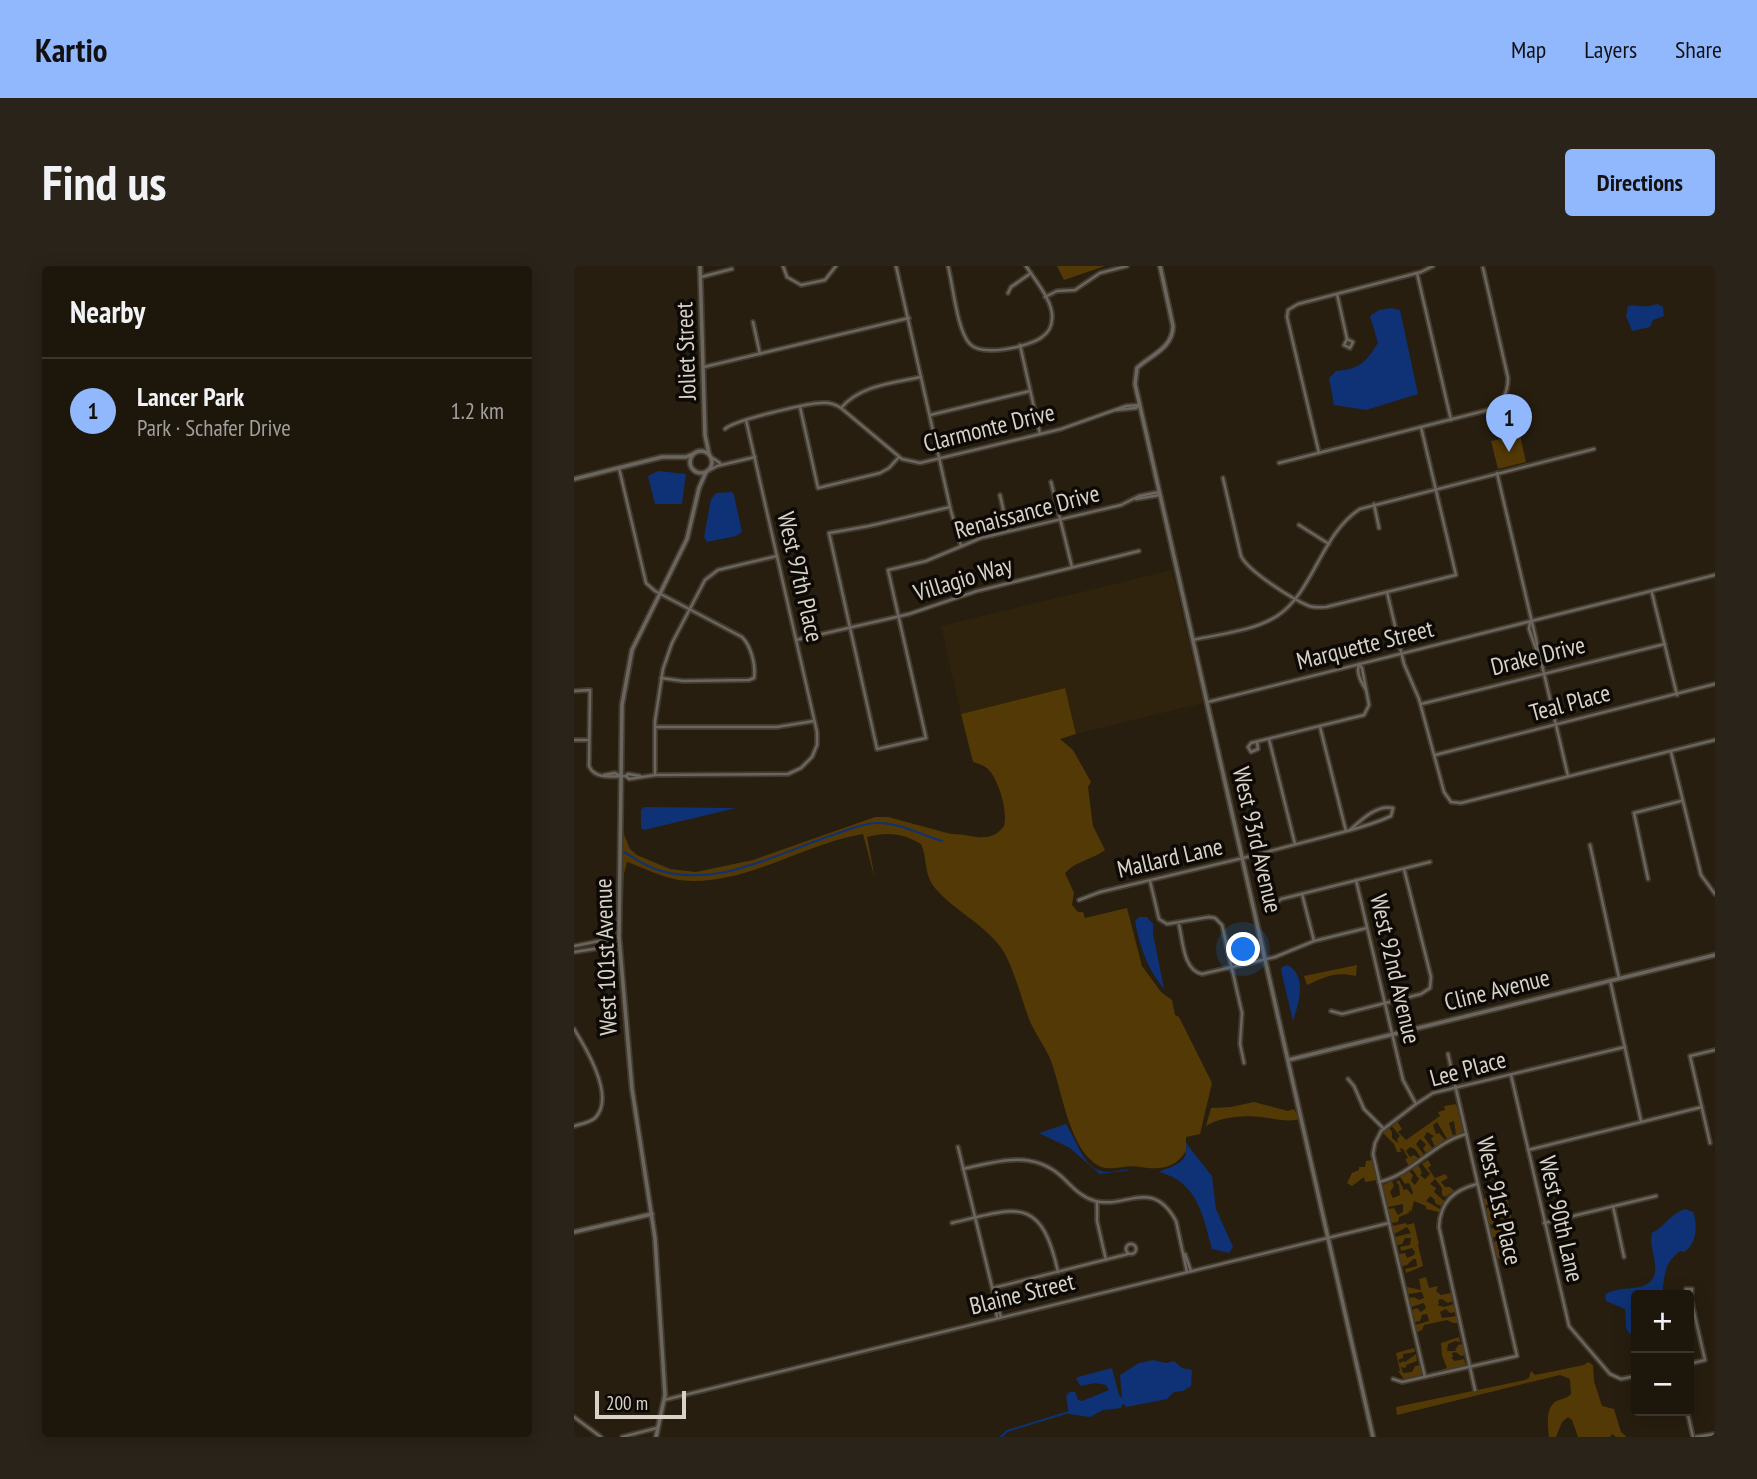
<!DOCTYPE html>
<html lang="en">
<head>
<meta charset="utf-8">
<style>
  body { margin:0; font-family:"PT Sans Narrow",sans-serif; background:#2a2319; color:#f1f3f6 }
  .controls { position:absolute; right:21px; bottom:21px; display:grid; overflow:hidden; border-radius:7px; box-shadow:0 4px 18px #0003 }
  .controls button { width:63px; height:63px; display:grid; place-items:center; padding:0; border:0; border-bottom:2px solid #3b352c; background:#1d160b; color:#f1f3f6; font:35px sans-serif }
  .scale { position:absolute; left:21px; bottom:18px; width:91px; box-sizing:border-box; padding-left:7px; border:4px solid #d8d2c9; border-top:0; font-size:19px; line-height:24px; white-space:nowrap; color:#d8d2c9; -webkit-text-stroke:5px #0d0904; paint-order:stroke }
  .you { position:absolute; left:670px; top:684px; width:24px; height:24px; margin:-18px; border:5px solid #fff; border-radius:50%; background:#1a73e8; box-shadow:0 0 0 10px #1a73e833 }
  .badge { display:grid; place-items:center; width:46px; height:46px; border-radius:50%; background:#91b8fd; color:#111; font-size:23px; font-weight:700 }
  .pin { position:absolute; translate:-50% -58px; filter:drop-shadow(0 2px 4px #0008) }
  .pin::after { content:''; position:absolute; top:37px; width:24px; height:21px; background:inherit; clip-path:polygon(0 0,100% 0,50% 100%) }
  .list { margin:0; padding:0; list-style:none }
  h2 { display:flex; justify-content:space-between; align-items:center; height:91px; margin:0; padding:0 28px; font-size:30px }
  h2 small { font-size:23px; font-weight:400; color:#a09f9d }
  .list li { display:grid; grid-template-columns:46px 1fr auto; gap:21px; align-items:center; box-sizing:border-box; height:105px; padding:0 28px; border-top:2px solid #3b352c }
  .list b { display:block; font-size:26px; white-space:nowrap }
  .list p { margin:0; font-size:23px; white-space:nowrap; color:#a09f9d }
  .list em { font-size:23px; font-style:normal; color:#a09f9d }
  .map { position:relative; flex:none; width:1141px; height:1171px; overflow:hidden; border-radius:7px }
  header { display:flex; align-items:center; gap:42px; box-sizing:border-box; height:98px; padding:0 35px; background:#91b8fd; color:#111 }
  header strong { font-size:33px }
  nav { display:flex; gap:38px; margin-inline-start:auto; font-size:24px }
  .intro { display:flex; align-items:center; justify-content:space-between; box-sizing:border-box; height:168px; padding:0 42px }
  h1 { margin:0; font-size:49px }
  .button { padding:18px 32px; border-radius:7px; background:#91b8fd; color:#111; font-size:24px; font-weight:700 }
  main { display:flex; gap:42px; padding:0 42px }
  aside { flex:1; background:#1d160b; border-radius:7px; box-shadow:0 4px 18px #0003 }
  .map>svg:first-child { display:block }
  .built { fill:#2f230d }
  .green { fill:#533905 }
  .water { fill:#0e3275 }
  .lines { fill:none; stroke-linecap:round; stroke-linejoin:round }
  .stream { stroke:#0e3275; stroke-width:2 }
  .minor-casing { stroke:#433b2d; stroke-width:6 }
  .tertiary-casing { stroke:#433b2d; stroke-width:7 }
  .minor { stroke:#6a655e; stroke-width:2.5 }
  .tertiary { stroke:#6a655e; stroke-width:3.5 }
  .labels { text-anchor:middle; stroke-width:7; stroke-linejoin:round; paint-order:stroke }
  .street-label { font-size:24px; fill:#d8d2c9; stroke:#0d0904 }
</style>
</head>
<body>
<header>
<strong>Kartio</strong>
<nav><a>Map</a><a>Layers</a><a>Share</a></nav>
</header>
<div class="intro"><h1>Find us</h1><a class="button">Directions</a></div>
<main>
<aside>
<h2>Nearby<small></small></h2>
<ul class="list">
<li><span class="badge">1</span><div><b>Lancer Park</b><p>Park · Schafer Drive</p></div><em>1.2 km</em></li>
</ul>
</aside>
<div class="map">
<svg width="1141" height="1171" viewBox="0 0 1141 1171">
  <rect width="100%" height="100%" fill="#271e0f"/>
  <path class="built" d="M 598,304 L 629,437 L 502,468 L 491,422 L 387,448 L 367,360 Z"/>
  <g class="green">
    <path d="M 483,0 L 531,0 L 490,14 Z"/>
    <path d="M 946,169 L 952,196 L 924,203 L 917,175 Z"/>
    <path d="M 491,422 L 502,468 L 486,473 L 499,484 L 517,516 L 514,521 L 519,560 L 531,584 C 518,594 503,594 491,607 L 500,627 L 498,639 L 504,646 L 509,646 L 511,652 L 553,642 L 568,700 L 587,726 L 598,734 L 601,749 L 605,751 L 638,817 L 626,868 L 612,871 L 612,885 C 601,903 585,904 566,901 C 552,898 537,906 525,900 C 495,884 488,824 477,795 C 471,780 461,768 455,753 C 447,732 440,702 428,683 C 410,657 375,642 358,618 C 350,605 353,590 347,578 C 328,567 313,566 293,571 L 301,613 L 289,568 C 229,578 167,622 105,614 C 87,611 70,602 53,596 L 50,608 L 48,667 L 46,667 L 49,566 L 56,583 L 63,589 L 96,603 L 122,606 L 179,594 L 301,551 L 314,551 L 377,568 C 397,567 415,580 430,560 C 434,546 425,515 415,504 C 410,499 405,498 399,496 L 387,448 Z"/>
    <path d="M 783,699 L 782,710 C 761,705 751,711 733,719 L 730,710 Z"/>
    <path d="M 879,827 L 889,864 L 888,867 L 882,869 L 880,855 L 875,857 L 879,870 L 873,873 L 863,856 L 859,859 L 862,868 L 865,867 L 871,874 L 861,881 L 857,872 L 860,870 L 853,866 L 850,871 L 859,883 L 853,888 L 849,883 L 852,878 L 846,873 L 842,878 L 850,889 L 847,892 L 841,883 L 836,881 L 832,885 L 836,891 L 840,889 L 845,893 L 835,900 L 831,893 L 834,892 L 829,883 L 826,882 L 827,886 L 823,886 L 820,878 L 809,867 L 815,861 L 818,866 L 818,872 L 824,877 L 823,873 L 826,870 L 817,859 L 823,855 L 828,863 L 824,866 L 832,874 L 866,850 L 864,846 L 871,844 L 870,840 L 882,838 Z"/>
    <path d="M 680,836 L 714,845 L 720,843 L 725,853 C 711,857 700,852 687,851 C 671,849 646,851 632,860 L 637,842 L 657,841 Z"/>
    <path d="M 798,894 L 803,914 L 791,916 L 790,911 L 778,920 L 773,917 L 778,907 L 785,904 L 785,901 L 791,901 L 792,895 Z"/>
    <path d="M 854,894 L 857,899 L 854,902 L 861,912 L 871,908 L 874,912 L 867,916 L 871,921 L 876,921 L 880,925 L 871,931 L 868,929 L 868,922 L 861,913 L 856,918 L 862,922 L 860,926 L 870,935 L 867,940 L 862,938 L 860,933 L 856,930 L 852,935 L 866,943 L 865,946 L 852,943 L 852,940 L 840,935 L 837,946 L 835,944 L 835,947 L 825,951 L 824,956 L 817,957 L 814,943 L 820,942 L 824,949 L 829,946 L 829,938 L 814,941 L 809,919 L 818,915 L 820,920 L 816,926 L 819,932 L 826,929 L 825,919 L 822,916 L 825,914 L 830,924 L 833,923 L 838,929 L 839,926 L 835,917 L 831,918 L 826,911 L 835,905 L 839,909 L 837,915 L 841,919 L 845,913 L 838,903 L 844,898 L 848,907 L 846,909 L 851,913 L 856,908 L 848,898 Z"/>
    <path d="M 932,928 L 940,963 L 936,964 L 939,981 L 934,991 L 922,993 L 919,976 L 924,975 L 927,980 L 931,978 L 933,973 L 928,969 L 918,972 L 916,963 L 926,961 L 925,958 L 928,957 L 930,962 L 932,959 L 926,951 L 921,952 L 920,958 L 915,959 L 911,943 L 916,941 L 918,946 L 920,943 L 927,941 L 926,937 L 920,938 L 919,936 L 910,940 L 909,933 Z"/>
    <path d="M 832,957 L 833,959 L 840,957 L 845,979 L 841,978 L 844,979 L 849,1000 L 832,1007 L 831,1003 L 843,1000 L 842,993 L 839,993 L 833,999 L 828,1000 L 825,988 L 831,987 L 833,992 L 840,989 L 841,986 L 838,982 L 827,985 L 826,981 L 836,979 L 837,972 L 831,972 L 828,978 L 823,979 L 821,971 L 837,967 L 833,961 L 820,968 L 818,960 Z"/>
    <path d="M 852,1011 L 855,1022 L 864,1020 L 862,1025 L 867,1029 L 877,1027 L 879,1035 L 874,1037 L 868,1033 L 864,1034 L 865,1038 L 863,1039 L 870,1041 L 880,1038 L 882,1046 L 876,1047 L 872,1043 L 866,1046 L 868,1052 L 883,1050 L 884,1057 L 879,1057 L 873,1054 L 850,1059 L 848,1064 L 843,1066 L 841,1059 L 855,1055 L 853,1048 L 848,1049 L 846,1055 L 841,1056 L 838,1044 L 843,1042 L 847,1046 L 852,1042 L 850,1037 L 837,1041 L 835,1032 L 840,1031 L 845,1034 L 850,1032 L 848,1026 L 834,1028 L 833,1021 L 847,1024 L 845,1013 Z"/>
    <path d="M 885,1071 L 886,1076 L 881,1075 L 874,1078 L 873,1085 L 881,1085 L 884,1079 L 889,1078 L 892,1089 L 887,1090 L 882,1086 L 878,1087 L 879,1091 L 877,1092 L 881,1095 L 890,1093 L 892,1099 L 855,1108 L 873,1102 L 868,1089 L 867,1077 Z"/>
    <path d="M 840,1082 L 841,1086 L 829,1088 L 829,1092 L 824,1094 L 826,1097 L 829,1095 L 831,1096 L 842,1088 L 843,1095 L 832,1099 L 832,1102 L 827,1101 L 829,1107 L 838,1106 L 841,1100 L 846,1099 L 848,1107 L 845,1110 L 830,1113 L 824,1105 L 826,1105 L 822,1087 Z"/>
    <path d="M 1014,1096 L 1019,1099 L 1020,1115 L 1028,1140 L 1040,1143 L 1047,1166 L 1053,1171 L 1042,1171 L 1038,1168 L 1036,1171 L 1004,1171 L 998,1154 L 994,1151 L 988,1156 L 982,1171 L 975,1171 C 974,1161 971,1143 981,1136 C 987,1132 991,1134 997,1128 L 996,1113 L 986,1109 L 823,1149 L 822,1141 L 951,1114 L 955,1112 L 957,1105 L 961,1109 L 1010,1099 Z"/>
  </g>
  <g class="water">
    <path d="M 1083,38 L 1089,41 L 1090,50 L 1079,54 L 1076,61 L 1058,65 L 1052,50 L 1054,40 C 1066,38 1069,43 1083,38 Z"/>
    <path d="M 817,42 L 826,44 L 844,128 L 792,144 L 760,139 L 755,112 L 762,105 C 786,103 791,97 804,77 L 796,50 L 805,44 Z"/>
    <path d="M 84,205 L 112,208 L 108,238 L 81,238 L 74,210 Z"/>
    <path d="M 142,227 L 158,226 L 160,229 L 168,266 L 162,270 L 133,276 L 130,271 L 137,233 Z"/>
    <path d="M 70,541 L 162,542 L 70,564 L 67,562 L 67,544 Z"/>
    <path d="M 565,651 L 573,651 L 579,658 L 579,668 L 590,723 C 574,704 565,679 561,655 Z"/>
    <path d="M 714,699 C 734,711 724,739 719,755 L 707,704 L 708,701 Z"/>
    <path d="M 492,858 C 503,874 510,907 535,906 C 543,906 549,902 557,904 L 526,908 L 496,882 L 465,867 Z"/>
    <path d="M 612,877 L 638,910 L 642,943 L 659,981 L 655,987 L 638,983 C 629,950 624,916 585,906 C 600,899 615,898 612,877 Z"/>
    <path d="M 1111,943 L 1119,946 C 1124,958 1123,978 1110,986 L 1106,985 C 1089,998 1091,1010 1088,1029 L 1062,1029 L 1062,1067 L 1055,1067 L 1052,1062 L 1051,1043 L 1032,1035 L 1031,1029 C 1043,1019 1067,1026 1077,1015 C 1088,1003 1074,983 1078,967 C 1091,960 1096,948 1111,943 Z"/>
    <path d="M 579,1094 L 592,1097 L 600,1095 L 608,1102 L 618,1104 L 617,1120 L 609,1125 L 600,1126 L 593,1133 L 552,1141 L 549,1137 L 547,1142 L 529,1144 L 516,1151 L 495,1148 L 492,1130 L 496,1126 L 501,1126 L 504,1134 L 508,1135 L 535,1124 L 532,1119 L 521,1117 L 507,1120 L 502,1113 L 504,1111 L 538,1102 L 545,1129 L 548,1132 L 546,1109 L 565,1097 Z"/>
  </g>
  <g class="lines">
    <g class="stream">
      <path d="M 48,585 C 59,591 69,599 81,603 C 138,623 197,591 250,572 C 267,567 284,558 302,557 C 324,556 347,569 368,575"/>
      <path d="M 427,1171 L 433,1165 L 495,1146"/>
    </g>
    <defs>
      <g id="minor">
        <path d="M 209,0 L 213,11 L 227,19 L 251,14 L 262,0"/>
        <path d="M 322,0 L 377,245 L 387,280"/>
        <path d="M 374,0 C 379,19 383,65 396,78 C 408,91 455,81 468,71 C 474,67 478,60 478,53 C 480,36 461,14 452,0"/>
        <path d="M 843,7 L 877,154"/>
        <path d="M 127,11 L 158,3"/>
        <path d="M 434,27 L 437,21 L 457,7"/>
        <path d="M 763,28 L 773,73 L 770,79 L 776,82 L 779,76 L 773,73"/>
        <path d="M 471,31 L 483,25 L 501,24 L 526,7 L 553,0"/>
        <path d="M 179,56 L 186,88"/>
        <path d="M 446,79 L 466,168"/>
        <path d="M 130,101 L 335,52"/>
        <path d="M 226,141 L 244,222 L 306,207 L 315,202 L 325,191"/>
        <path d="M 267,142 C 286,119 320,117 347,111"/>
        <path d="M 542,144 L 562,142 L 565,139"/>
        <path d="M 356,149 L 456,125"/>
        <path d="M 151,163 C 160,154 231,138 246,137 C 254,136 261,138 267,142 L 328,193 L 346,197 L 487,163 L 552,140 L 565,139"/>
        <path d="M 745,187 L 713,51 L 714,44 L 724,38 L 847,6 L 859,0"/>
        <path d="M 137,191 L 146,197"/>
        <path d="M 705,197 L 914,144 C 929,138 934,127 934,112 L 909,2"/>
        <path d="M 45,202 L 72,317 L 81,325 L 168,371 C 177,380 182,399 180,412 L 175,414 L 109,415 L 87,412"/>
        <path d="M 136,204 L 143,200 L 181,191"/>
        <path d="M 923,207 L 994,510"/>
        <path d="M 649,212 L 667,290 C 674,305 718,333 735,340 C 740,342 746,341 752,341 L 882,309 L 847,161"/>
        <path d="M 477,216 L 498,301"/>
        <path d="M 426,229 L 434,265"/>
        <path d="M 562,233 L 586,229"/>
        <path d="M 800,238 L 805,262"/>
        <path d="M 376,241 L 295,260 L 255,267 L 303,483 L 352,472 L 314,304 L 352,295 L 407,272 L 547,239 L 565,230 L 585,226"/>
        <path d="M 725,259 L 755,278"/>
        <path d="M 813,326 L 830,398 L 845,433 L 870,526 L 877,536 L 887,537 L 1141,474"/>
        <path d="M 1078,327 L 1103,429"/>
        <path d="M 956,356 L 955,363 L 963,386"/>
        <path d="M 222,374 L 335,348 L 403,325 L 565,285"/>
        <path d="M 619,374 C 645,368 680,365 703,350 C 739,327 747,268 786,243 L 1020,183"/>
        <path d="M 785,398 C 782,407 787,416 792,424"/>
        <path d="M 0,425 L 16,424 L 15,500 C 21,514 39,510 52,510 L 54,508 L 66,510"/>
        <path d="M 634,436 L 1141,309"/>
        <path d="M 847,438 L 1091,378"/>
        <path d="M 81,461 L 203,461 L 240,455"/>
        <path d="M 746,461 L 772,565"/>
        <path d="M 695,473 L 721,578"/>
        <path d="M 0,474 L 15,474"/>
        <path d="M 683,476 L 684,483 L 677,486 L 674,481 L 677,477 L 790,449 L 795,439 L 788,402 L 785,398"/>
        <path d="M 1097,486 L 1127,609 L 1141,628"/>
        <path d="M 861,489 L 1141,418"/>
        <path d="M 30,509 L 41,507 L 47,510"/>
        <path d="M 81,509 L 81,455 L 89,403 L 98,377 L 131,314 L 144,304 L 203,290"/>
        <path d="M 52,510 L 55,513 L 81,509 L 214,508 L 227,502 L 238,491 L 243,479 L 243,466 L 172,154"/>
        <path d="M 1016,579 L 1045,712"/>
        <path d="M 1074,613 L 1060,547 L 1107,535"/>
        <path d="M 782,614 L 829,814 L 842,838"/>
        <path d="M 576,615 L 585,653 L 593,658 L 635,651 L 641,652 L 648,659 L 668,747 L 666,778 L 670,797"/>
        <path d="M 728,628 L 740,675"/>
        <path d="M 505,634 L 526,626 L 669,592 L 773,565 C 788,561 802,557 817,550 L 819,542 C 803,538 787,554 776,564"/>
        <path d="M 700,639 L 707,633 L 856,596"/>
        <path d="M 605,659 C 609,675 609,704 628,708 L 701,691 L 740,675 L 793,662"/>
        <path d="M 0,680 L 45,671"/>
        <path d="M 0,686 L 45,679"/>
        <path d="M 1036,714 L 1067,855"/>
        <path d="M 757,745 L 768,748 L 847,728 L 856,722 L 857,711 L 830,603"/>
        <path d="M 0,763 C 12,782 42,831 21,852 C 15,857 7,858 0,860"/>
        <path d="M 937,809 L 995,1060 L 1036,1108 L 1047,1113 L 1062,1110"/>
        <path d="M 774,813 L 780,820 L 790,843 L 810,863"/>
        <path d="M 1136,877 L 1116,790 L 1141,784"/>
        <path d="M 384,881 L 419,1025 L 423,1051"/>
        <path d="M 954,884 L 1128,841"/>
        <path d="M 389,903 C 423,895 458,884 487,910 C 497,919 506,931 521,935 C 552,943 578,911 602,955 L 613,1006"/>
        <path d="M 805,916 C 839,908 859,877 892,868"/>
        <path d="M 523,936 L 523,955 L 532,994"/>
        <path d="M 1039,940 L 1050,991"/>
        <path d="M 378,957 C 442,942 467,928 484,1006"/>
        <path d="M 970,957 L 1082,930"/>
        <circle cx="557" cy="983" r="5"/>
        <path d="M 611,988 L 617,1005"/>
        <path d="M 419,1022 L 554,988"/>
        <path d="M 1113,1029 L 1112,1023 L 1118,1023 L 1117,1033 L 1131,1094 L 1115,1098"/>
        <path d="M 422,1035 L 427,1051"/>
        <path d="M 851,1111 L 799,888 L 801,877 L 807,865 L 842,838 L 859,827 L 1051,781"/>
        <path d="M 819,1113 L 828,1116 L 943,1090 L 874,788"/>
        <path d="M 901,1124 L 865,961 C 866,936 880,924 903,918"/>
        <path d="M 90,1134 L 815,957"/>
        <path d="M 1113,1145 L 1119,1171"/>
        <path d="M 0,1151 L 27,1171"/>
        <path d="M 48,1171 L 83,1162"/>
        <path d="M 1122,1171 L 1141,1168"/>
      </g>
      <g id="tertiary">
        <path d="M 126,0 L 131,169 L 135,188"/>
        <path d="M 586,0 L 599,60 C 599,82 577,89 563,102 L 561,118 L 799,1171"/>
        <circle cx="127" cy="196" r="11"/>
        <path d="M 0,213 L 88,191 L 112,191 L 119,188"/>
        <path d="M 714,794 L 1141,689"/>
        <path d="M 0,966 L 78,948"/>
        <path d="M 82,1171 L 91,1129 L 81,972 L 58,823 L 45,671 L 48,439 L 58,384 L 113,273 L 125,222 L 132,206"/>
      </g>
    </defs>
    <use href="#minor" class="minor-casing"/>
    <use href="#tertiary" class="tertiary-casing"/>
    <use href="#minor" class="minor"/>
    <use href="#tertiary" class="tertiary"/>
  </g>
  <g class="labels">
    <g class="street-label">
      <text transform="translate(112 85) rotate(-92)" y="8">Joliet Street</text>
      <text transform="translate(415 162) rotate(-14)" y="8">Clarmonte Drive</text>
      <text transform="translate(453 246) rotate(-15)" y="8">Renaissance Drive</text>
      <text transform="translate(226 311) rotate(77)" y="8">West 97th Place</text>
      <text transform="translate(389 313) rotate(-17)" y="8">Villagio Way</text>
      <text transform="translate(791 379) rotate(-14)" y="8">Marquette Street</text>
      <text transform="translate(964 390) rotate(-14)" y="8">Drake Drive</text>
      <text transform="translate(996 437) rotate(-15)" y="8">Teal Place</text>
      <text transform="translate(683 574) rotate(77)" y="8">West 93rd Avenue</text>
      <text transform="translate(596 592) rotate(-13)" y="8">Mallard Lane</text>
      <text transform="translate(32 691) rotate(-92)" y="8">West 101st Avenue</text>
      <text transform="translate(821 703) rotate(77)" y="8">West 92nd Avenue</text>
      <text transform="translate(923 724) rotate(-14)" y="8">Cline Avenue</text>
      <text transform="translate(894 803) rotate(-15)" y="8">Lee Place</text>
      <text transform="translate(925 935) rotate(77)" y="8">West 91st Place</text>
      <text transform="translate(987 953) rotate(77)" y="8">West 90th Lane</text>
      <text transform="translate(448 1028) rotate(-14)" y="8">Blaine Street</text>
    </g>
  </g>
</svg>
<div class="controls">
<button>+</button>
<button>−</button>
</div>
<div class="scale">200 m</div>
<div class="you"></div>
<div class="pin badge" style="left:935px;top:186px">1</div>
</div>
</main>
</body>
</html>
